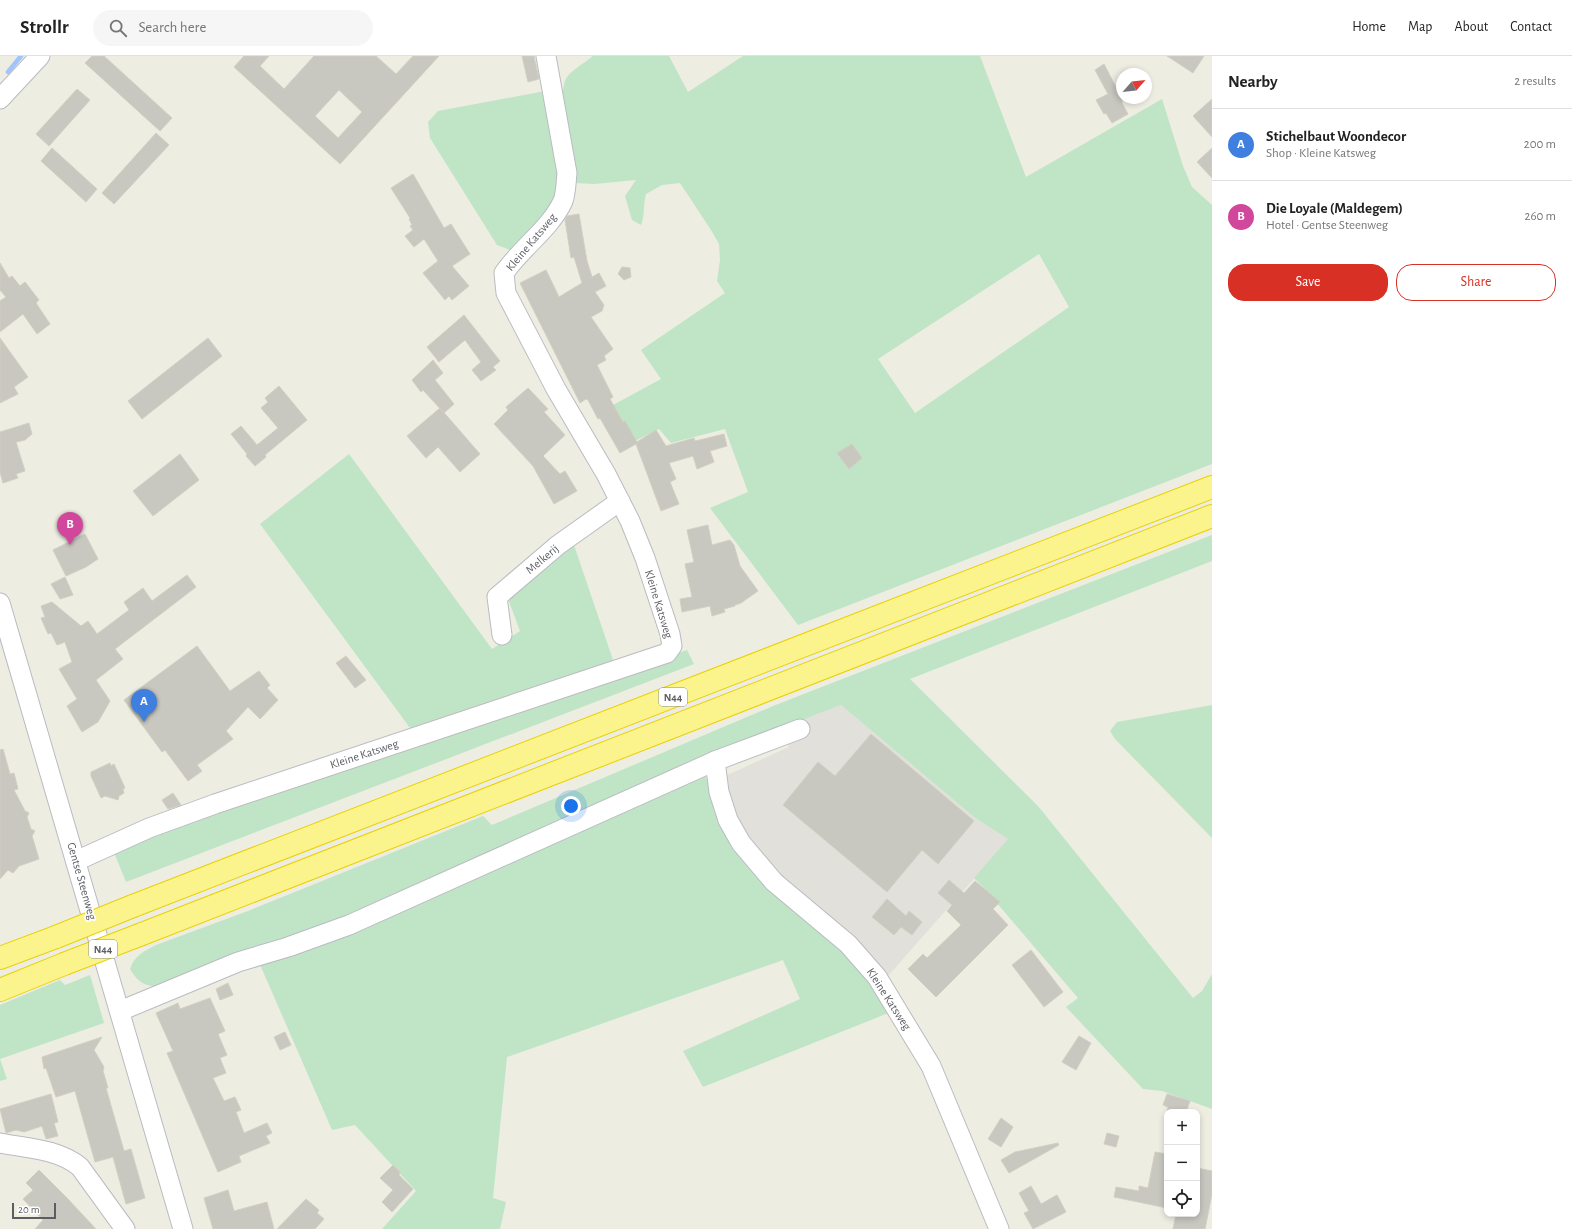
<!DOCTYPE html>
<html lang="en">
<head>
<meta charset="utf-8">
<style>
  body { margin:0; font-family:"Alegreya Sans",sans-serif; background:#f6f6f6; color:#222 }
  .controls { position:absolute; right:12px; bottom:12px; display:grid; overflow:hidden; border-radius:8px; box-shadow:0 2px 6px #0003 }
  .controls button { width:36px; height:36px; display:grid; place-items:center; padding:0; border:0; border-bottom:1px solid #e0e0e0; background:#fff; color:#222; font:20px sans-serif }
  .compass { position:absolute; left:1116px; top:12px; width:36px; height:36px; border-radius:50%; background:#fff; box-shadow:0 2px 6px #0003; rotate:63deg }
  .scale { position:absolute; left:12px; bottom:10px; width:44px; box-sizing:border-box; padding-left:4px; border:2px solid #5b5d63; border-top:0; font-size:11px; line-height:14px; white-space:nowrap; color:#5b5d63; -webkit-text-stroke:3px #fff; paint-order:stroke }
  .you { position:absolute; left:571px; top:750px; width:14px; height:14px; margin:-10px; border:3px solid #fff; border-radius:50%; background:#1a73e8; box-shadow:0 0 0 6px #1a73e833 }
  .badge { display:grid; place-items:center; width:26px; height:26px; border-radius:50%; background:#d93025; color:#fff; font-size:13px; font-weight:700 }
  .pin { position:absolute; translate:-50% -33px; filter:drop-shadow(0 1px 2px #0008) }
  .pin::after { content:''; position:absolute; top:21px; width:14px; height:12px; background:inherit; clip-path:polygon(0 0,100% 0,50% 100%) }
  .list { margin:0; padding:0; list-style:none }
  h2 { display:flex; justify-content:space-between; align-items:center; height:52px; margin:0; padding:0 16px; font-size:17px }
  h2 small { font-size:13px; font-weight:400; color:#767676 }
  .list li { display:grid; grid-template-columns:26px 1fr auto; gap:12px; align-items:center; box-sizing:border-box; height:72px; padding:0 16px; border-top:1px solid #e0e0e0 }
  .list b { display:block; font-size:15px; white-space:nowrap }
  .list p { margin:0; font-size:13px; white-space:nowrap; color:#767676 }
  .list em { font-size:13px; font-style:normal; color:#767676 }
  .actions { display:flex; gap:8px; padding:12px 16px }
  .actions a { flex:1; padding:9px 0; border:1px solid #d93025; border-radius:16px; text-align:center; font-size:14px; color:#d93025 }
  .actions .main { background:#d93025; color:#fff }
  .icon { flex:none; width:22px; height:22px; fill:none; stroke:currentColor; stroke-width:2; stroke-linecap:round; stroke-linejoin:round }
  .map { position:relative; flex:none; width:1212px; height:1173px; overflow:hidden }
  header { display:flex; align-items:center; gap:24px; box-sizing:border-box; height:56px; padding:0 20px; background:#fff; border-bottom:1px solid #e0e0e0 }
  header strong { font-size:19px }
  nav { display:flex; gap:22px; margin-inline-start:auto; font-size:14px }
  .search { width:280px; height:36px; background:#f6f6f6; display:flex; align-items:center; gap:10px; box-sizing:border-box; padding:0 14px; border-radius:22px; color:#767676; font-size:15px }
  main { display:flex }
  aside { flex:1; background:#fff }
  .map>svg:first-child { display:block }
  .industrial { fill:#e1e0da }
  .green { fill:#bfe5c6; fill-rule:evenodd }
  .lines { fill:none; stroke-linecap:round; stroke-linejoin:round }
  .stream { stroke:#a2c4fd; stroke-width:4.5 }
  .building { fill:#c8c7c0; stroke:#d2d0c1; fill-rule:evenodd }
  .minor-casing { stroke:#babbc1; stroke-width:21 }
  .highway-casing { stroke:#ebd104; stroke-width:24 }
  .minor { stroke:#fff; stroke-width:19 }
  .highway { stroke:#fbf48c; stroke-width:22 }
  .highway-bridge-casing { stroke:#ebd104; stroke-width:24; stroke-linecap:butt }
  .highway-bridge { stroke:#fbf48c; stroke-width:22 }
  .labels { text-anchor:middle; stroke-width:3.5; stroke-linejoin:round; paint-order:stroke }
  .shield { fill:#fff; stroke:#8c8e92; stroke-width:1 }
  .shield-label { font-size:11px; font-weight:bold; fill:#5b5d63 }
  .street-label { font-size:12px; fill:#5b5d63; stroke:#fff }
</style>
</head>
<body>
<header>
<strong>Strollr</strong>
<div class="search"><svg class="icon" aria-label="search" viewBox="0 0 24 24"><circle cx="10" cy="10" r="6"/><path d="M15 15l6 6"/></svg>Search here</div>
<nav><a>Home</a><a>Map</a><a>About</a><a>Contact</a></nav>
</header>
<main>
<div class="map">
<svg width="1212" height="1173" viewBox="0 0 1212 1173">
  <rect width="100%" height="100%" fill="#edede2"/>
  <path class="industrial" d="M 841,649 L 974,761 L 1009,783 L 887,921 L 774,816 L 733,761 L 723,721 L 789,691 L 781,672 Z"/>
  <g class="green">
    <path d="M 593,0 L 669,0 L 688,36 L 743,0 L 980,0 L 1026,121 L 1162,43 L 1183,110 L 1192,131 L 1212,149 L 1212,408 L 798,569 L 710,452 L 748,436 L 725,373 L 671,387 L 659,373 L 635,385 L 613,349 L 661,323 L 641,294 L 725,237 L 717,225 L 720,204 L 719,188 L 711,174 L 680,127 L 662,129 L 646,138 C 643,149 645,159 641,169 L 632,164 L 625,140 L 636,124 L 594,128 L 576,127 C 572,104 555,39 567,21 C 573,13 586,6 593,0 ZM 1039,198 L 1069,251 L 915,357 L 878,303 Z"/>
    <path d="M 545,35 L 559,115 L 559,133 L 543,163 L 510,194 L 497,189 L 430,82 L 428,66 L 438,55 Z"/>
    <path d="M 349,398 L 492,593 L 520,575 L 508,543 L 574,489 L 615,610 L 413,676 L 260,468 Z"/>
    <path d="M 1212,479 L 1212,505 L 910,623 L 1038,750 L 1193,942 L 1202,935 L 1212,918 L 1212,1053 L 1162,1035 L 1143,1033 L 1066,951 L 1078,942 L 984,832 L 974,822 L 1008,783 L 974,761 L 841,649 L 781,672 L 291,885 L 166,932 C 147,929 141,931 130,913 C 134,900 144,895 156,889 L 248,855 L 483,760 L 492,769 L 773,650 Z"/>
    <path d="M 687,594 L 694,608 L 126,826 L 113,794 Z"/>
    <path d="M 1212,649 L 1212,782 L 1115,683 L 1110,675 L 1117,666 Z"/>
    <path d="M 703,715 L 731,781 L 797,850 L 793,857 L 798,855 L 837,887 L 865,917 L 891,956 L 703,1031 L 683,995 L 800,943 L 783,904 L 507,1001 L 493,1142 L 506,1146 L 500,1173 L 382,1173 L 416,1135 L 355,1069 L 332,1074 L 258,904 Z"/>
    <path d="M 90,919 L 104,967 L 0,1003 L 7,1023 L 0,1025 L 0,949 L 60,924 L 65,929 Z"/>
  </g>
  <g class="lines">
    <path class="stream" d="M 8,16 L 21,0"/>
  </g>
  <g class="building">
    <path d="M 92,0 L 104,0 L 172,62 L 160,75 L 85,7 Z"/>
    <path d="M 244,0 L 269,0 L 260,10 L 284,33 L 314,0 L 376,0 L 396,18 L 413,0 L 439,0 L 340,108 L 234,11 ZM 339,34 L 362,56 L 338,82 L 315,60 Z"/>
    <path d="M 522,0 L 534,0 L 539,23 L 528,26 Z"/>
    <path d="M 1167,0 L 1204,0 L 1193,17 Z"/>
    <path d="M 1104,8 L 1116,31 L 1122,28 L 1122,47 L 1128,58 L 1112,67 L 1106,57 L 1104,58 L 1096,44 L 1108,38 L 1095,14 Z"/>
    <path d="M 77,33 L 90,44 L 49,90 L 36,78 Z"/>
    <path d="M 1212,43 L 1212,81 L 1193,60 Z"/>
    <path d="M 156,77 L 169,89 L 114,148 L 102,137 Z"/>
    <path d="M 52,92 L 97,133 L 86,146 L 41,105 Z"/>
    <path d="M 1212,92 L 1212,122 L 1197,106 Z"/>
    <path d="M 413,118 L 444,172 L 451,168 L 470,198 L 452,210 L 469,230 L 452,244 L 449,240 L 445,244 L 423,217 L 438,205 L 424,183 L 414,191 L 405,180 L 413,174 L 410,170 L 412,169 L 409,163 L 410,162 L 391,132 Z"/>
    <path d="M 579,158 L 587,205 L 592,221 L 599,217 L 606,230 L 595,236 L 604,249 L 602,255 L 591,261 L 613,293 L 604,300 L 606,304 L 597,309 L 613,341 L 610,343 L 623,366 L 625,365 L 637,386 L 656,374 L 666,390 L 694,382 L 695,385 L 724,378 L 727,390 L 710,395 L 714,406 L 697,413 L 693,400 L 669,407 L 676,423 L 670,426 L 679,448 L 661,455 L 636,388 L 620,397 L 600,362 L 598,363 L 588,344 L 586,343 L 580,347 L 520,227 L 546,214 L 559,241 L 582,227 L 574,201 L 571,202 L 565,164 L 567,160 Z"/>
    <path d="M 0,207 L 9,222 L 12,220 L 20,230 L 25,226 L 39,244 L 36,247 L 50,268 L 37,278 L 23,258 L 0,276 L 0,245 L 6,241 L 0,234 Z"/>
    <path d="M 622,211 L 630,212 L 631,221 L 624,224 L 618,218 Z"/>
    <path d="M 464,259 L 500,305 L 493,311 L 496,314 L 481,325 L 472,314 L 481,306 L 465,284 L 439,306 L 427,291 Z"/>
    <path d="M 0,282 L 28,321 L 14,331 L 18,338 L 0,347 Z"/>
    <path d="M 208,282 L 222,300 L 142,363 L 128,345 Z"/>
    <path d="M 433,304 L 443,317 L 435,324 L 454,348 L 444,357 L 423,334 L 421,336 L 412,324 Z"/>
    <path d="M 279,330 L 307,364 L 265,399 L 266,401 L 255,410 L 246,400 L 247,398 L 231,378 L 241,370 L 257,389 L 278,372 L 261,352 L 268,346 L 265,342 Z"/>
    <path d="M 528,332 L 548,353 L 544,356 L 565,379 L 543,400 L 560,418 L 565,415 L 577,435 L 554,448 L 533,410 L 494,368 L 508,354 L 506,351 Z"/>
    <path d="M 440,352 L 480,398 L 460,416 L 438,391 L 426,402 L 407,380 Z"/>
    <path d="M 29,367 L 32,378 L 25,384 L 16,386 L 25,415 L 16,418 L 18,422 L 3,427 L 0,416 L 0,376 Z"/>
    <path d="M 852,388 L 862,402 L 849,413 L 837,397 Z"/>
    <path d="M 180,398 L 199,424 L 153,460 L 133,435 Z"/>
    <path d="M 708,469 L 712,489 L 730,484 L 734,489 L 740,510 L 758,535 L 741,547 L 735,549 L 735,550 L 724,553 L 725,556 L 712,560 L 710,550 L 682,556 L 680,543 L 692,541 L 685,508 L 694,506 L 687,474 Z"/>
    <path d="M 85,478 L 98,503 L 86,511 L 66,520 L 53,494 Z"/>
    <path d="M 187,519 L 196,531 L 115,593 L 123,603 L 96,624 L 110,645 L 98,666 L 82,676 L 67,650 L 77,643 L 59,613 L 72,606 L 65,586 L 57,589 L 51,577 L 48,578 L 41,562 L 45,561 L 41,550 L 52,546 L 81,570 L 88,565 L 97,578 L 129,554 L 124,546 L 143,532 L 152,545 Z"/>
    <path d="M 65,521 L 73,539 L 60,543 L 51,528 Z"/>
    <path d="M 197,590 L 230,635 L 259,615 L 270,629 L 267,632 L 278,644 L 260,663 L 248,651 L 226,675 L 233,683 L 197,709 L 202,715 L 188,725 L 165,694 L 162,696 L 124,644 Z"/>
    <path d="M 346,600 L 366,624 L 355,632 L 336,607 Z"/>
    <path d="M 871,678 L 974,765 L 938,808 L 922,794 L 887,836 L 783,749 L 818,706 L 835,720 Z"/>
    <path d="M 3,693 L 10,718 L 14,717 L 18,733 L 14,734 L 25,755 L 29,757 L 27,761 L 31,773 L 35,775 L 32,780 L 39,803 L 19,810 L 13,817 L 8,814 L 0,823 L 0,694 Z"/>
    <path d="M 110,707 L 111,710 L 114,708 L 125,732 L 123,733 L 124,737 L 119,740 L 118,744 L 105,740 L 101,742 L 91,720 L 91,716 Z"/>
    <path d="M 173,737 L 181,749 L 168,753 L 162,744 Z"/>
    <path d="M 949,824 L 964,837 L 975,825 L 1000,846 L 993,853 L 1008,869 L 936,941 L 908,913 L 923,898 L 927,902 L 961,869 L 947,855 L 952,849 L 938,837 Z"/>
    <path d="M 887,843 L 906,860 L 909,855 L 922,866 L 912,879 L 901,871 L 894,879 L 872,861 Z"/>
    <path d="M 1031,894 L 1063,936 L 1044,951 L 1012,909 Z"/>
    <path d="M 228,927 L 233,939 L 220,944 L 216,933 Z"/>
    <path d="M 210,942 L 225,975 L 218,978 L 227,999 L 220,1002 L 226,1017 L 213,1022 L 224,1045 L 235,1041 L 241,1054 L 236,1056 L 244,1077 L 267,1067 L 272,1077 L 266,1080 L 270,1087 L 239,1100 L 241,1106 L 218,1116 L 167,997 L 173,995 L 156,957 L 178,947 L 180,953 Z"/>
    <path d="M 285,976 L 291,989 L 280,994 L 274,981 Z"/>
    <path d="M 1079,980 L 1091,987 L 1076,1014 L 1062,1006 Z"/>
    <path d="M 102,981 L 94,994 L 104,1011 L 103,1015 L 108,1032 L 106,1032 L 124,1095 L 131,1093 L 145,1142 L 126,1148 L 113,1101 L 95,1106 L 75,1035 L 56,1041 L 46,1012 L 44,1013 L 42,1001 Z"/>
    <path d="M 51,1038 L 58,1066 L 54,1067 L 58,1080 L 46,1083 L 42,1070 L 24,1076 L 16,1074 L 6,1077 L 0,1053 Z"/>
    <path d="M 1167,1038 L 1190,1045 L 1186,1056 L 1167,1056 L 1168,1051 L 1163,1049 Z"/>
    <path d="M 1001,1062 L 1013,1071 L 1001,1091 L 988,1083 Z"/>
    <path d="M 1107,1077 L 1119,1080 L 1116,1091 L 1104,1088 Z"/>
    <path d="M 1058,1087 L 1059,1089 L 1009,1117 L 1001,1104 L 1015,1096 Z"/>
    <path d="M 1155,1096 L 1167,1098 L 1167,1152 L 1114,1141 L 1116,1131 L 1139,1135 L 1139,1130 L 1148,1132 Z"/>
    <path d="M 393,1109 L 400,1116 L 399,1119 L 413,1133 L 392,1156 L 382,1146 L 393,1134 L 380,1122 Z"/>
    <path d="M 1197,1112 L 1212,1115 L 1212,1138 L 1205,1173 L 1173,1173 L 1176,1158 L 1197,1158 Z"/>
    <path d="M 39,1114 L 67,1142 L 96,1173 L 35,1173 L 43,1164 L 23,1143 L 33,1134 L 26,1127 Z"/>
    <path d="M 1031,1130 L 1041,1148 L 1057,1139 L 1066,1156 L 1033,1173 L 1024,1157 L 1029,1155 L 1019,1137 Z"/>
    <path d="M 228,1134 L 234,1155 L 267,1146 L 274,1173 L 213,1173 L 204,1142 Z"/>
    <path d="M 306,1143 L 319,1154 L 317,1157 L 324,1163 L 315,1173 L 277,1173 Z"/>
  </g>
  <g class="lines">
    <defs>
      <g id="minor">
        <path d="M 0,43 L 40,0"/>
        <path d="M 0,547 L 183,1173"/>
        <path d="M 502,579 L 497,541 L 558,489 L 620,445"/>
        <path d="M 715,705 L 719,736 L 728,764 L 741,787 L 774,826 L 848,888 L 877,921 L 931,1010 L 999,1173"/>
        <path d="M 76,805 L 149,772 L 215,748 L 667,597 L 672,590 L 670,578 L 645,502 L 630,465 L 606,418 L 556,333 L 506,237 L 504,217 C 522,191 550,173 563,145 C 566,137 566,126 567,117 L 546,0"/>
        <path d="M 120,955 L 238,906 L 288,891 L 349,869 L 715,705 L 800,673"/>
        <path d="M 0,1087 C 26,1092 59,1093 80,1111 L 125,1173"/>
      </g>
      <g id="highway">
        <path d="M 133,850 L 1212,431"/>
        <path d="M 142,878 L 1212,460"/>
        <path d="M 0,902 L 56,881"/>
        <path d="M 0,934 L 64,908"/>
      </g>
    </defs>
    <use href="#minor" class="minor-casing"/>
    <use href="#highway" class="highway-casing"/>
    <use href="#minor" class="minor"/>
    <use href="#highway" class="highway"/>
    <defs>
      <g id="highway-bridge">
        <path d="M 56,881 L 133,850"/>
        <path d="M 64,908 L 142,878"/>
      </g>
    </defs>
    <use href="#highway-bridge" class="highway-bridge-casing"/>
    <use href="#highway-bridge" class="highway-bridge"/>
  </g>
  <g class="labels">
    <g class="shield">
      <rect x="659" y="632" width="28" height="18" rx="3"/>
      <rect x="89" y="884" width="28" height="18" rx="3"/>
    </g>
    <g class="shield-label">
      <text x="673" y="645">N44</text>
      <text x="103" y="897">N44</text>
    </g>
    <g class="street-label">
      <text transform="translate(531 186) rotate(-50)" y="4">Kleine Katsweg</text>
      <text transform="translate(542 503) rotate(-40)" y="4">Melkerij</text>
      <text transform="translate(659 548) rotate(73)" y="4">Kleine Katsweg</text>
      <text transform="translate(364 698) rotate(-18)" y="4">Kleine Katsweg</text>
      <text transform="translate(82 825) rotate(74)" y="4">Gentse Steenweg</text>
      <text transform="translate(889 943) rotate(57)" y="4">Kleine Katsweg</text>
    </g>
  </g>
</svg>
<div class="controls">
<button>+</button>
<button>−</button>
<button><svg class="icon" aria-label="locate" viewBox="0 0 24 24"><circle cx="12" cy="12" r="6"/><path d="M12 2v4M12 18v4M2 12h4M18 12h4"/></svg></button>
</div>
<svg class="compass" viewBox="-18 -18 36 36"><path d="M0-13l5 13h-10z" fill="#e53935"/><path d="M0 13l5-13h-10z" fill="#767676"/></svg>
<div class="scale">20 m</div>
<div class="you"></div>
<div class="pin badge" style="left:144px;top:666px;background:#3f7fe0">A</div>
<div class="pin badge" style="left:70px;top:489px;background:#d1479c">B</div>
</div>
<aside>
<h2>Nearby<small>2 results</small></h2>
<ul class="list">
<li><span class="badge" style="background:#3f7fe0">A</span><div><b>Stichelbaut Woondecor</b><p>Shop · Kleine Katsweg</p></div><em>200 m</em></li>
<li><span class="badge" style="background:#d1479c">B</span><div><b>Die Loyale (Maldegem)</b><p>Hotel · Gentse Steenweg</p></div><em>260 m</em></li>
</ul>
<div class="actions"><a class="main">Save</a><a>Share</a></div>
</aside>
</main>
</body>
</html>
